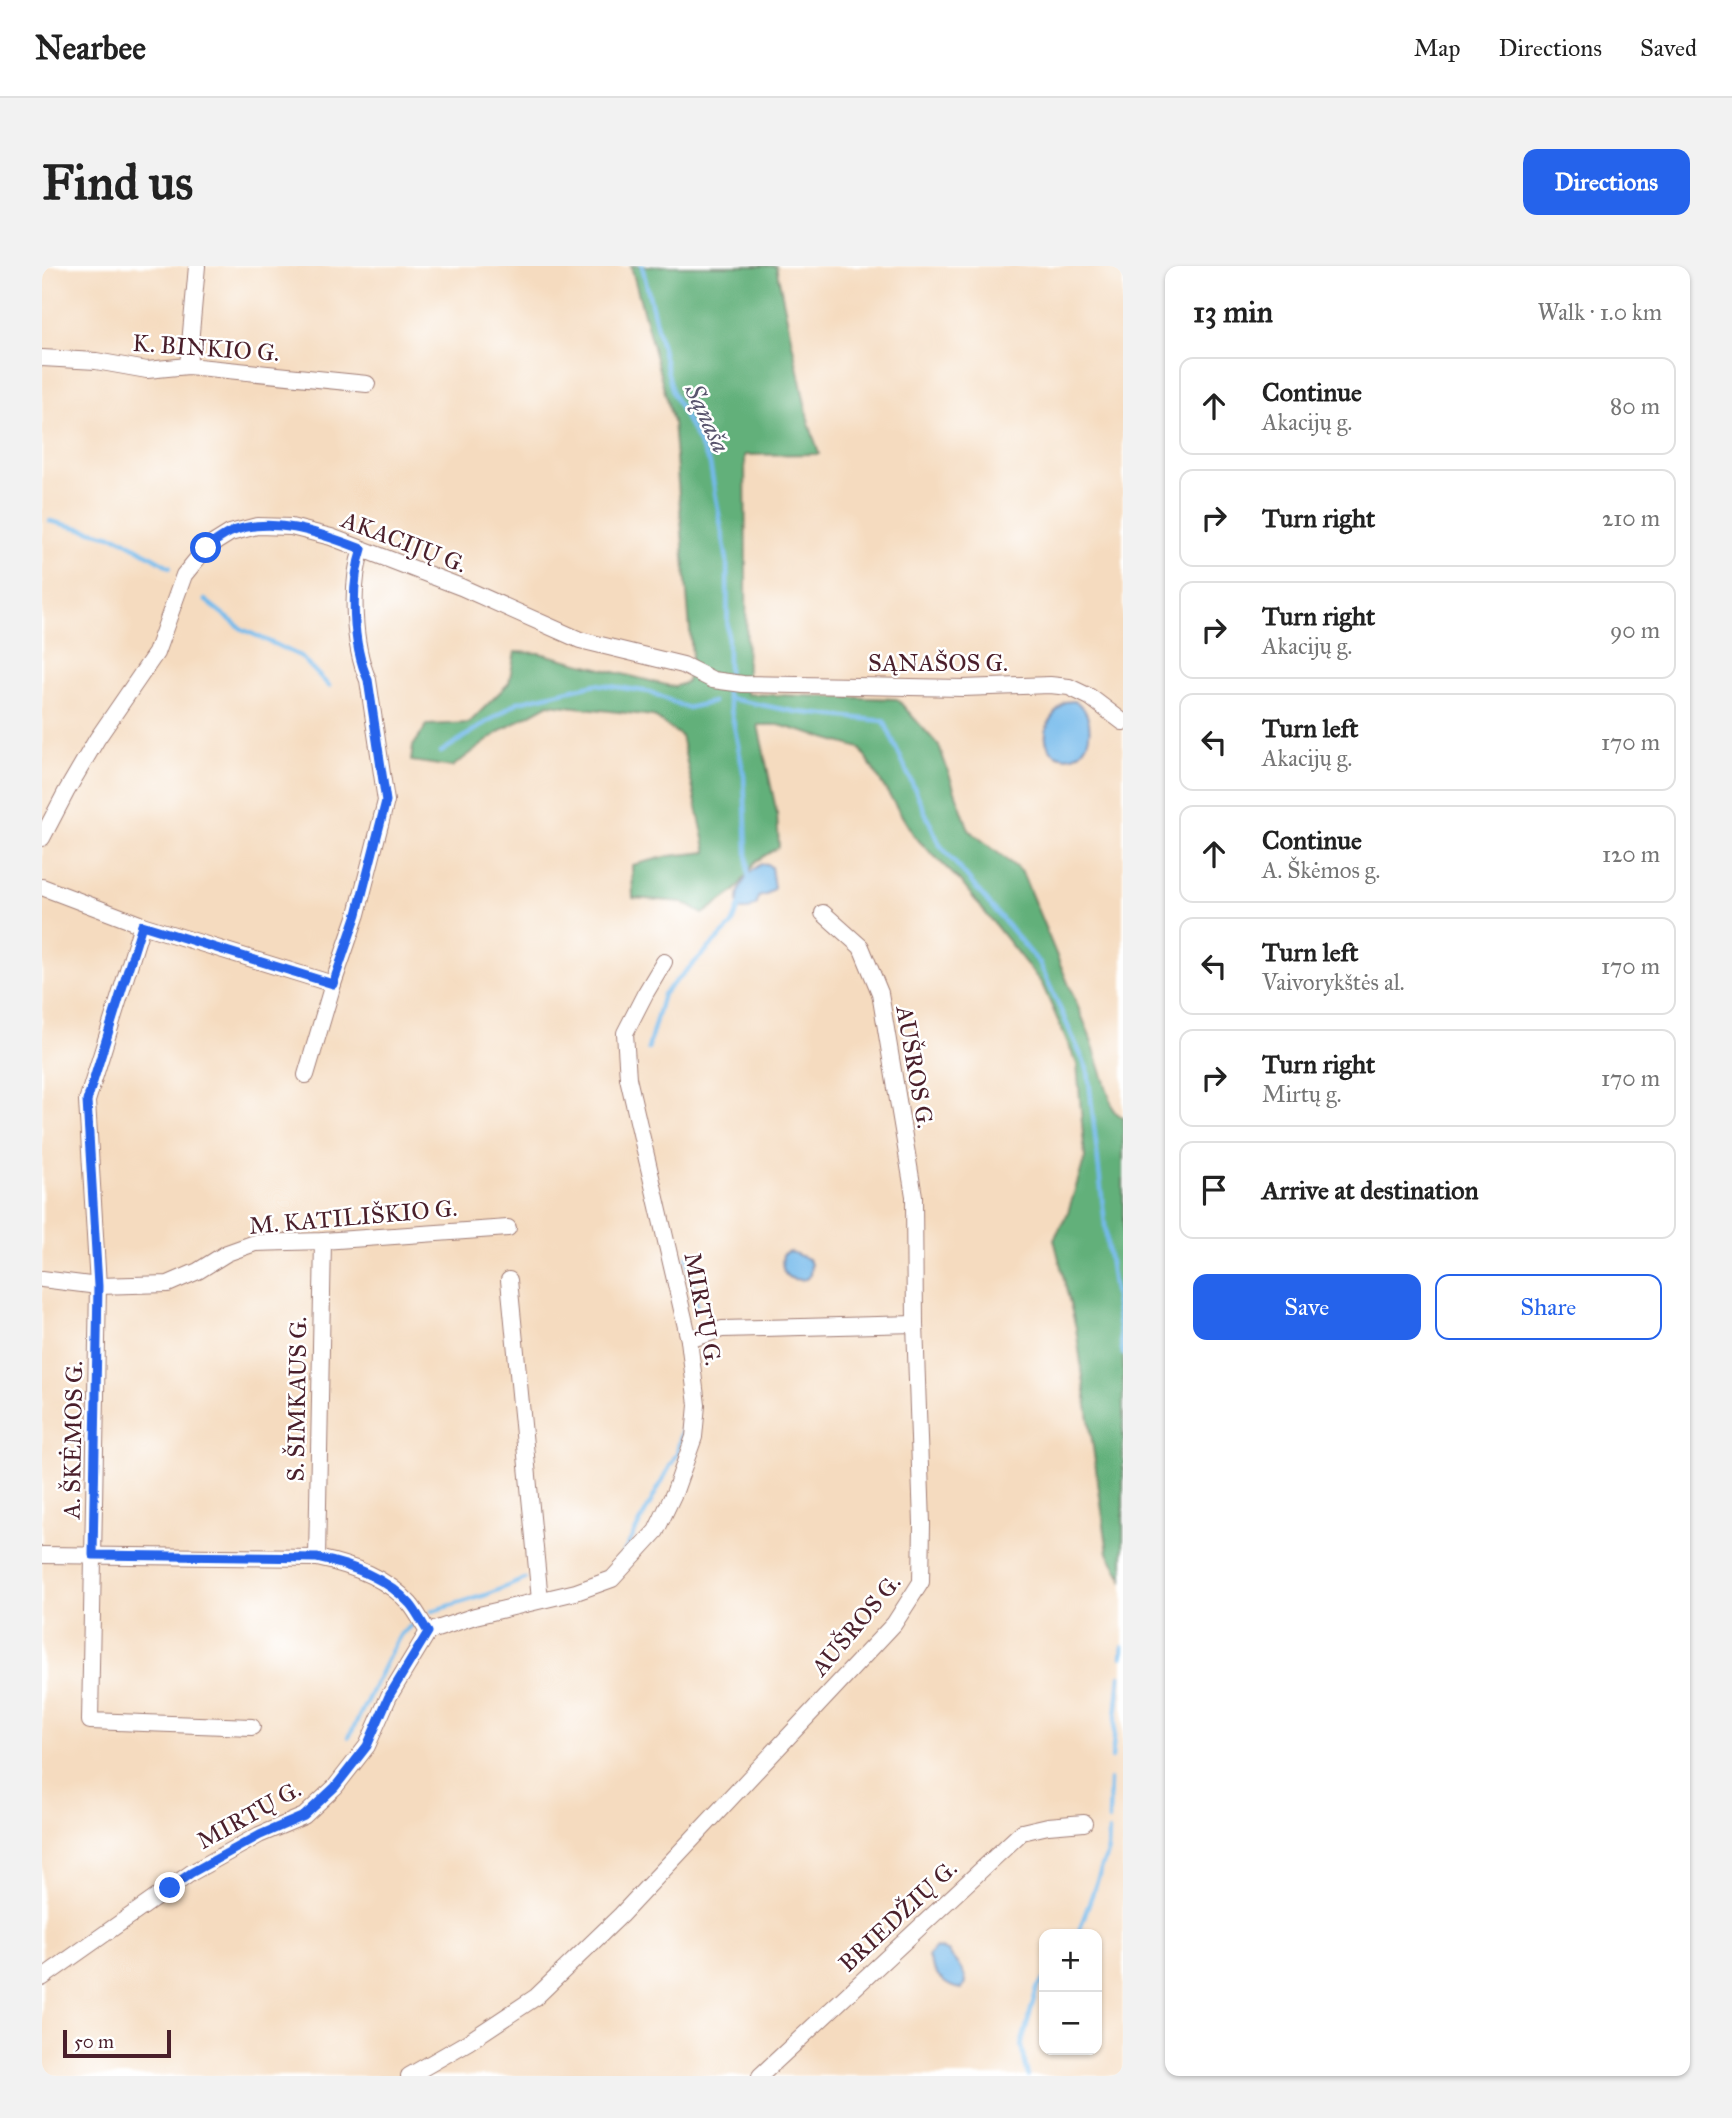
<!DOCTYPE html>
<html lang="en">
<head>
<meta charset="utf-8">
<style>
  body { margin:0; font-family:"IM FELL Great Primer",serif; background:#f2f2f2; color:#222 }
  .controls { position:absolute; right:21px; bottom:21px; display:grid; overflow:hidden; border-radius:14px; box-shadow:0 2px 5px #0004 }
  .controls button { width:63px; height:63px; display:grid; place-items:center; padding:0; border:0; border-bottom:2px solid #e0e0e0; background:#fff; color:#222; font:35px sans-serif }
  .scale { position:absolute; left:21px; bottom:18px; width:108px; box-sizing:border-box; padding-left:7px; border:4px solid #4a1f2b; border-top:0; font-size:19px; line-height:24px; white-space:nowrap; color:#4a1f2b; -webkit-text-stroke:5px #fff; paint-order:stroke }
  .stop { position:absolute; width:21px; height:21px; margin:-16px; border:5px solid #2563eb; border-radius:50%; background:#fff }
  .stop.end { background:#2563eb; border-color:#fff; box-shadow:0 2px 7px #0008 }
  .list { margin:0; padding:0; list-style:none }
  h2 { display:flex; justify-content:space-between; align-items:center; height:91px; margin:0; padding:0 28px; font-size:30px }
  h2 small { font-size:23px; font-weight:400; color:#767676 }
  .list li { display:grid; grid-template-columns:46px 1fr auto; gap:21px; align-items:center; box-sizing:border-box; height:98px; margin:0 14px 14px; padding:0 14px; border:2px solid #e0e0e0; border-radius:14px }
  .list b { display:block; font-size:26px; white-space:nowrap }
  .list p { margin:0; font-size:23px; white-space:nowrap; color:#767676 }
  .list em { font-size:23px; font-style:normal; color:#767676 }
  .actions { display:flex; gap:14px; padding:21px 28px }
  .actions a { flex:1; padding:16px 0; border:2px solid #2563eb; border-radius:14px; text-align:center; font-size:24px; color:#2563eb }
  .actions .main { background:#2563eb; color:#fff }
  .icon { flex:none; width:38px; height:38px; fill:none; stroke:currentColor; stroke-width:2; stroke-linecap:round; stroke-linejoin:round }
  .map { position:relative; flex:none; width:1081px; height:1810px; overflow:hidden; border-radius:14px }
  header { display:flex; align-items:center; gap:42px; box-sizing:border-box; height:98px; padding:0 35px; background:#fff; border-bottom:2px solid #e0e0e0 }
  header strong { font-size:33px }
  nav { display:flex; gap:38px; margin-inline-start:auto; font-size:24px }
  .intro { display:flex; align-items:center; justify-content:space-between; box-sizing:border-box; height:168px; padding:0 42px }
  h1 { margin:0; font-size:49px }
  .button { padding:18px 32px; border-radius:14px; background:#2563eb; color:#fff; font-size:24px; font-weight:700 }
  main { display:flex; gap:42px; padding:0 42px }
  aside { flex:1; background:#fff; border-radius:14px; box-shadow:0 2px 5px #0004 }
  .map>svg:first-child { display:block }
  .forest { fill:#62b07a; stroke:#566852; stroke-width:2 }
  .water { fill:#74baeb; stroke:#5f6c8b; stroke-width:2 }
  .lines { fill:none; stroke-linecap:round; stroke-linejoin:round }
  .stream { stroke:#74baeb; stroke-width:4.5 }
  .street-casing { stroke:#a07d75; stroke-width:18 }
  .street { stroke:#fff; stroke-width:16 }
  .route { stroke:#2563eb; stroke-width:9 }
  .labels { text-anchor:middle; stroke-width:5; stroke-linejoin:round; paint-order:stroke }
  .street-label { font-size:24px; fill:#4a1f2b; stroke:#fff }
  .water-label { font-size:26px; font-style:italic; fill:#59556e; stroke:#fff }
</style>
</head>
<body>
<header>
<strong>Nearbee</strong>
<nav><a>Map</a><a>Directions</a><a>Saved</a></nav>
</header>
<div class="intro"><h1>Find us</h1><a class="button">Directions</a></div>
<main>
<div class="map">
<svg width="1081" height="1810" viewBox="0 0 1081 1810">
  <rect width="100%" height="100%" fill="#fff"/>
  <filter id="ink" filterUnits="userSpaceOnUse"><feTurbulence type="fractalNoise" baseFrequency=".0143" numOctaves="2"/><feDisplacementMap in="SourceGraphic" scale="14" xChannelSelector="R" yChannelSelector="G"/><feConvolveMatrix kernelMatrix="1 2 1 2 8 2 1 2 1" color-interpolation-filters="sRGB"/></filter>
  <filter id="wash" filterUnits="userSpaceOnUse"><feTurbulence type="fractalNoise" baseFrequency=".00686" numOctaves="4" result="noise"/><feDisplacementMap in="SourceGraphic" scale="28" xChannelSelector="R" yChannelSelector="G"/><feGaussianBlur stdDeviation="1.57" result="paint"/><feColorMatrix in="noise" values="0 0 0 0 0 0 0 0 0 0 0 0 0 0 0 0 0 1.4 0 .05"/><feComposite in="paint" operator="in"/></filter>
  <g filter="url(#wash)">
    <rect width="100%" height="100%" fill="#f5dbbf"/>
    <path class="forest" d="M 589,0 L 734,0 L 767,157 L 777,188 L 703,189 L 705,428 L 855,433 L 897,480 L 927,564 L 980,606 L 1046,765 L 1072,845 L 1081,852 L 1081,1314 L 1066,1287 L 1034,1062 L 1012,973 L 1025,949 L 1043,892 L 1035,798 L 1000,718 L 918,615 L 873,571 L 818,482 L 737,459 L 716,459 L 735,548 L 737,581 L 714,595 L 693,625 L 661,648 L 640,636 L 591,632 L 590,599 L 627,590 L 665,586 L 639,470 L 611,450 L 507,438 L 460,464 L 410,501 L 369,495 L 371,480 L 385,459 L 427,457 L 467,417 L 473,386 L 497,387 L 632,421 L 645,416 L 650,389 L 631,156 Z"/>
    <g class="water">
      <path d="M 1032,435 C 1041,439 1045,446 1047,456 C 1054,505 991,499 1006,458 C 1009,450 1017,442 1022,436 Z"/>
      <path d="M 719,598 L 725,598 L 729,601 L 732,622 L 724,629 L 716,631 L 715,638 L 706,644 L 697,644 C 692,624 704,608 719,598 Z"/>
      <path d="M 747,985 L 766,993 L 769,998 L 768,1009 L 764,1013 C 744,1016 738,1007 741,988 Z"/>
      <path d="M 893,1682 L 906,1685 C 912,1697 924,1703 924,1718 L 920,1723 C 903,1722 889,1706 886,1690 Z"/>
    </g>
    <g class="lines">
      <g class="stream">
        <path d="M 600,0 L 631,128 L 668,198 L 685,294 L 686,406"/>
        <path d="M 8,255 L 78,272 L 128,301"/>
        <path d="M 163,334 L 200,363 L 258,390 L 287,420"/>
        <path d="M 684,424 L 690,449 L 702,510 L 706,610"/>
        <path d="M 685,432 L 755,446 L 842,455 L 898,579 L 998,698 L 1046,805 L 1065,977 L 1081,1088"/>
        <path d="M 399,486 L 476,436 L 554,418 L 608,426 L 645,442 L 671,436"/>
        <path d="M 606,783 L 621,728 L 690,659 L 698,638"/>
        <path d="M 645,990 L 655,1041"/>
        <path d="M 578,1294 L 635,1187 L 643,1151"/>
        <path d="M 390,1345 L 444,1329 L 483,1313"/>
        <path d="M 1080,1391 L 1081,1381"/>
        <path d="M 307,1471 L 352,1380 L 359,1368 L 370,1359"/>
        <path d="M 1070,1492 L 1078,1410"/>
        <path d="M 1067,1554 L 1068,1514"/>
        <path d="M 1036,1668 L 1066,1584 L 1067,1565"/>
        <path d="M 986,1810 L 979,1780 L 995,1722 L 1002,1714"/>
      </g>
    </g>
  </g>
  <g filter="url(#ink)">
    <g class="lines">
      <defs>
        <g id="street">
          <path d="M 0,92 L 54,95 L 105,104 L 146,100 L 325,118"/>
          <path d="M 146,100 L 155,0"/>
          <path d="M 0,572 L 24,526 L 55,473 L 114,387 L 142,309 L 164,282 L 188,267 L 215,260 L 249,261 L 289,271 L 419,321 L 538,374 L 641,399 L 671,414 L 701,418 L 815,420 L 921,422 L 1008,419 L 1027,421 L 1048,431 L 1081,456"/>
          <path d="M 0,621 L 100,659 L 291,718"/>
          <path d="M 100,659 L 45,835 L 56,1020 L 48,1455 L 210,1461"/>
          <path d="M 264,809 L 291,718 L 315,648 L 344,535 L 326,414 C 311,380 308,318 320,283"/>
          <path d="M 0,1013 L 56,1020 L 126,1018 L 156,1005 L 185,987 L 213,977 L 281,975 L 466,962"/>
          <path d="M 467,1014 L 498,1334"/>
          <path d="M 647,1074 L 680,1063 L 873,1058"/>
          <path d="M 0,1289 L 275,1292 C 309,1299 344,1311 368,1338 C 375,1346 380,1357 386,1366"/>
          <path d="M 275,1292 L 281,975"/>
          <path d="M 0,1712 L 149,1607 L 217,1569 L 262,1550 L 293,1521 L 325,1480 L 347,1430 L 386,1366 L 433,1350 L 534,1326 L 570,1313 L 614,1265 L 633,1225 L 652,1171 L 655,1139 L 647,1074 L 586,812 L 583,767 L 603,728 L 622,696"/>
          <path d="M 367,1810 L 426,1776 L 494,1731 L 579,1649 L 852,1358 L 879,1316 L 880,1258 L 873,1058 L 872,930 L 838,727 L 819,681 L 781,647"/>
          <path d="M 718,1810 L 980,1566 L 1006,1560 L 1042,1557"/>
        </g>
      </defs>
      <use href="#street" class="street-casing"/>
      <use href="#street" class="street"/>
    </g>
  </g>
  <g class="lines" filter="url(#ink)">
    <path class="route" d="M 128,1622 L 149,1607 L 218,1569 L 262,1550 L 293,1521 L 325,1480 L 347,1430 L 386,1366 C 380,1357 375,1346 368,1338 C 344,1311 309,1299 275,1292 L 51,1289 L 56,1020 L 45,835 L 100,659 L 291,718 L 315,648 L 344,535 L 326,414 C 310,379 308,319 320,283 C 280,268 229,248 187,267 C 179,271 171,277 164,282"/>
  </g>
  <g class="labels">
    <g class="street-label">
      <text transform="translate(164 82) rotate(4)" y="8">K. BINKIO G.</text>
      <text transform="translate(362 276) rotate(21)" y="8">AKACIJŲ G.</text>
      <text x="896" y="405">SĄNAŠOS G.</text>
      <text transform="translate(873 801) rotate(80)" y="8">AUŠROS G.</text>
      <text transform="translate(311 951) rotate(-5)" y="8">M. KATILIŠKIO G.</text>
      <text transform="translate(661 1043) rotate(79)" y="8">MIRTŲ G.</text>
      <text transform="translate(255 1133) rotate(-89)" y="8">S. ŠIMKAUS G.</text>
      <text transform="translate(31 1174) rotate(-89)" y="8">A. ŠKĖMOS G.</text>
      <text transform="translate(814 1359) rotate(-50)" y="8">AUŠROS G.</text>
      <text transform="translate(207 1549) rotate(-29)" y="8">MIRTŲ G.</text>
      <text transform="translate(856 1650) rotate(-43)" y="8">BRIEDŽIŲ G.</text>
    </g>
    <g class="water-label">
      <text transform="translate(666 152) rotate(65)" y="9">Sąnaša</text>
    </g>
  </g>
</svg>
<div class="controls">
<button>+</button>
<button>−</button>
</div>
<div class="scale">50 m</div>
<div class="stop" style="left:164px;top:282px"></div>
<div class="stop end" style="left:128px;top:1622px"></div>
</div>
<aside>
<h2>13 min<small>Walk · 1.0 km</small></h2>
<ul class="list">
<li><svg class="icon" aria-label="ahead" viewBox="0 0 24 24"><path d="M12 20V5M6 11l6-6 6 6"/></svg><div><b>Continue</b><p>Akacijų g.</p></div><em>80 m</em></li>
<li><svg class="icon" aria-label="right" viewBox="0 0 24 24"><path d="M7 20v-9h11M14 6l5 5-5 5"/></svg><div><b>Turn right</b></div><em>210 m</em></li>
<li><svg class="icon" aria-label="right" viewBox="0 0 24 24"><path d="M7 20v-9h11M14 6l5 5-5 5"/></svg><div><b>Turn right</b><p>Akacijų g.</p></div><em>90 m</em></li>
<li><svg class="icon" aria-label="left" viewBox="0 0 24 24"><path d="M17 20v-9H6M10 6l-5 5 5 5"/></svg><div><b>Turn left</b><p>Akacijų g.</p></div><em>170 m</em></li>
<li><svg class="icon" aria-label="ahead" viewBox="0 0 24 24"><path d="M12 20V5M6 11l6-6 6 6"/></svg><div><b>Continue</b><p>A. Škėmos g.</p></div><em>120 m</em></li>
<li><svg class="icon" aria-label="left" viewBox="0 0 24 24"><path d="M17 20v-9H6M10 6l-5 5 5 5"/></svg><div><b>Turn left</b><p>Vaivorykštės al.</p></div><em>170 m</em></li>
<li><svg class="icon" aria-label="right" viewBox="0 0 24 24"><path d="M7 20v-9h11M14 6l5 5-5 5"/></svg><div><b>Turn right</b><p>Mirtų g.</p></div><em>170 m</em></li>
<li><svg class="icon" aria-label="arrive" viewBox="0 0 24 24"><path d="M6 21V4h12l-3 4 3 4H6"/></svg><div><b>Arrive at destination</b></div></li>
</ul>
<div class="actions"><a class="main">Save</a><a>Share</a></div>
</aside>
</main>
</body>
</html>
